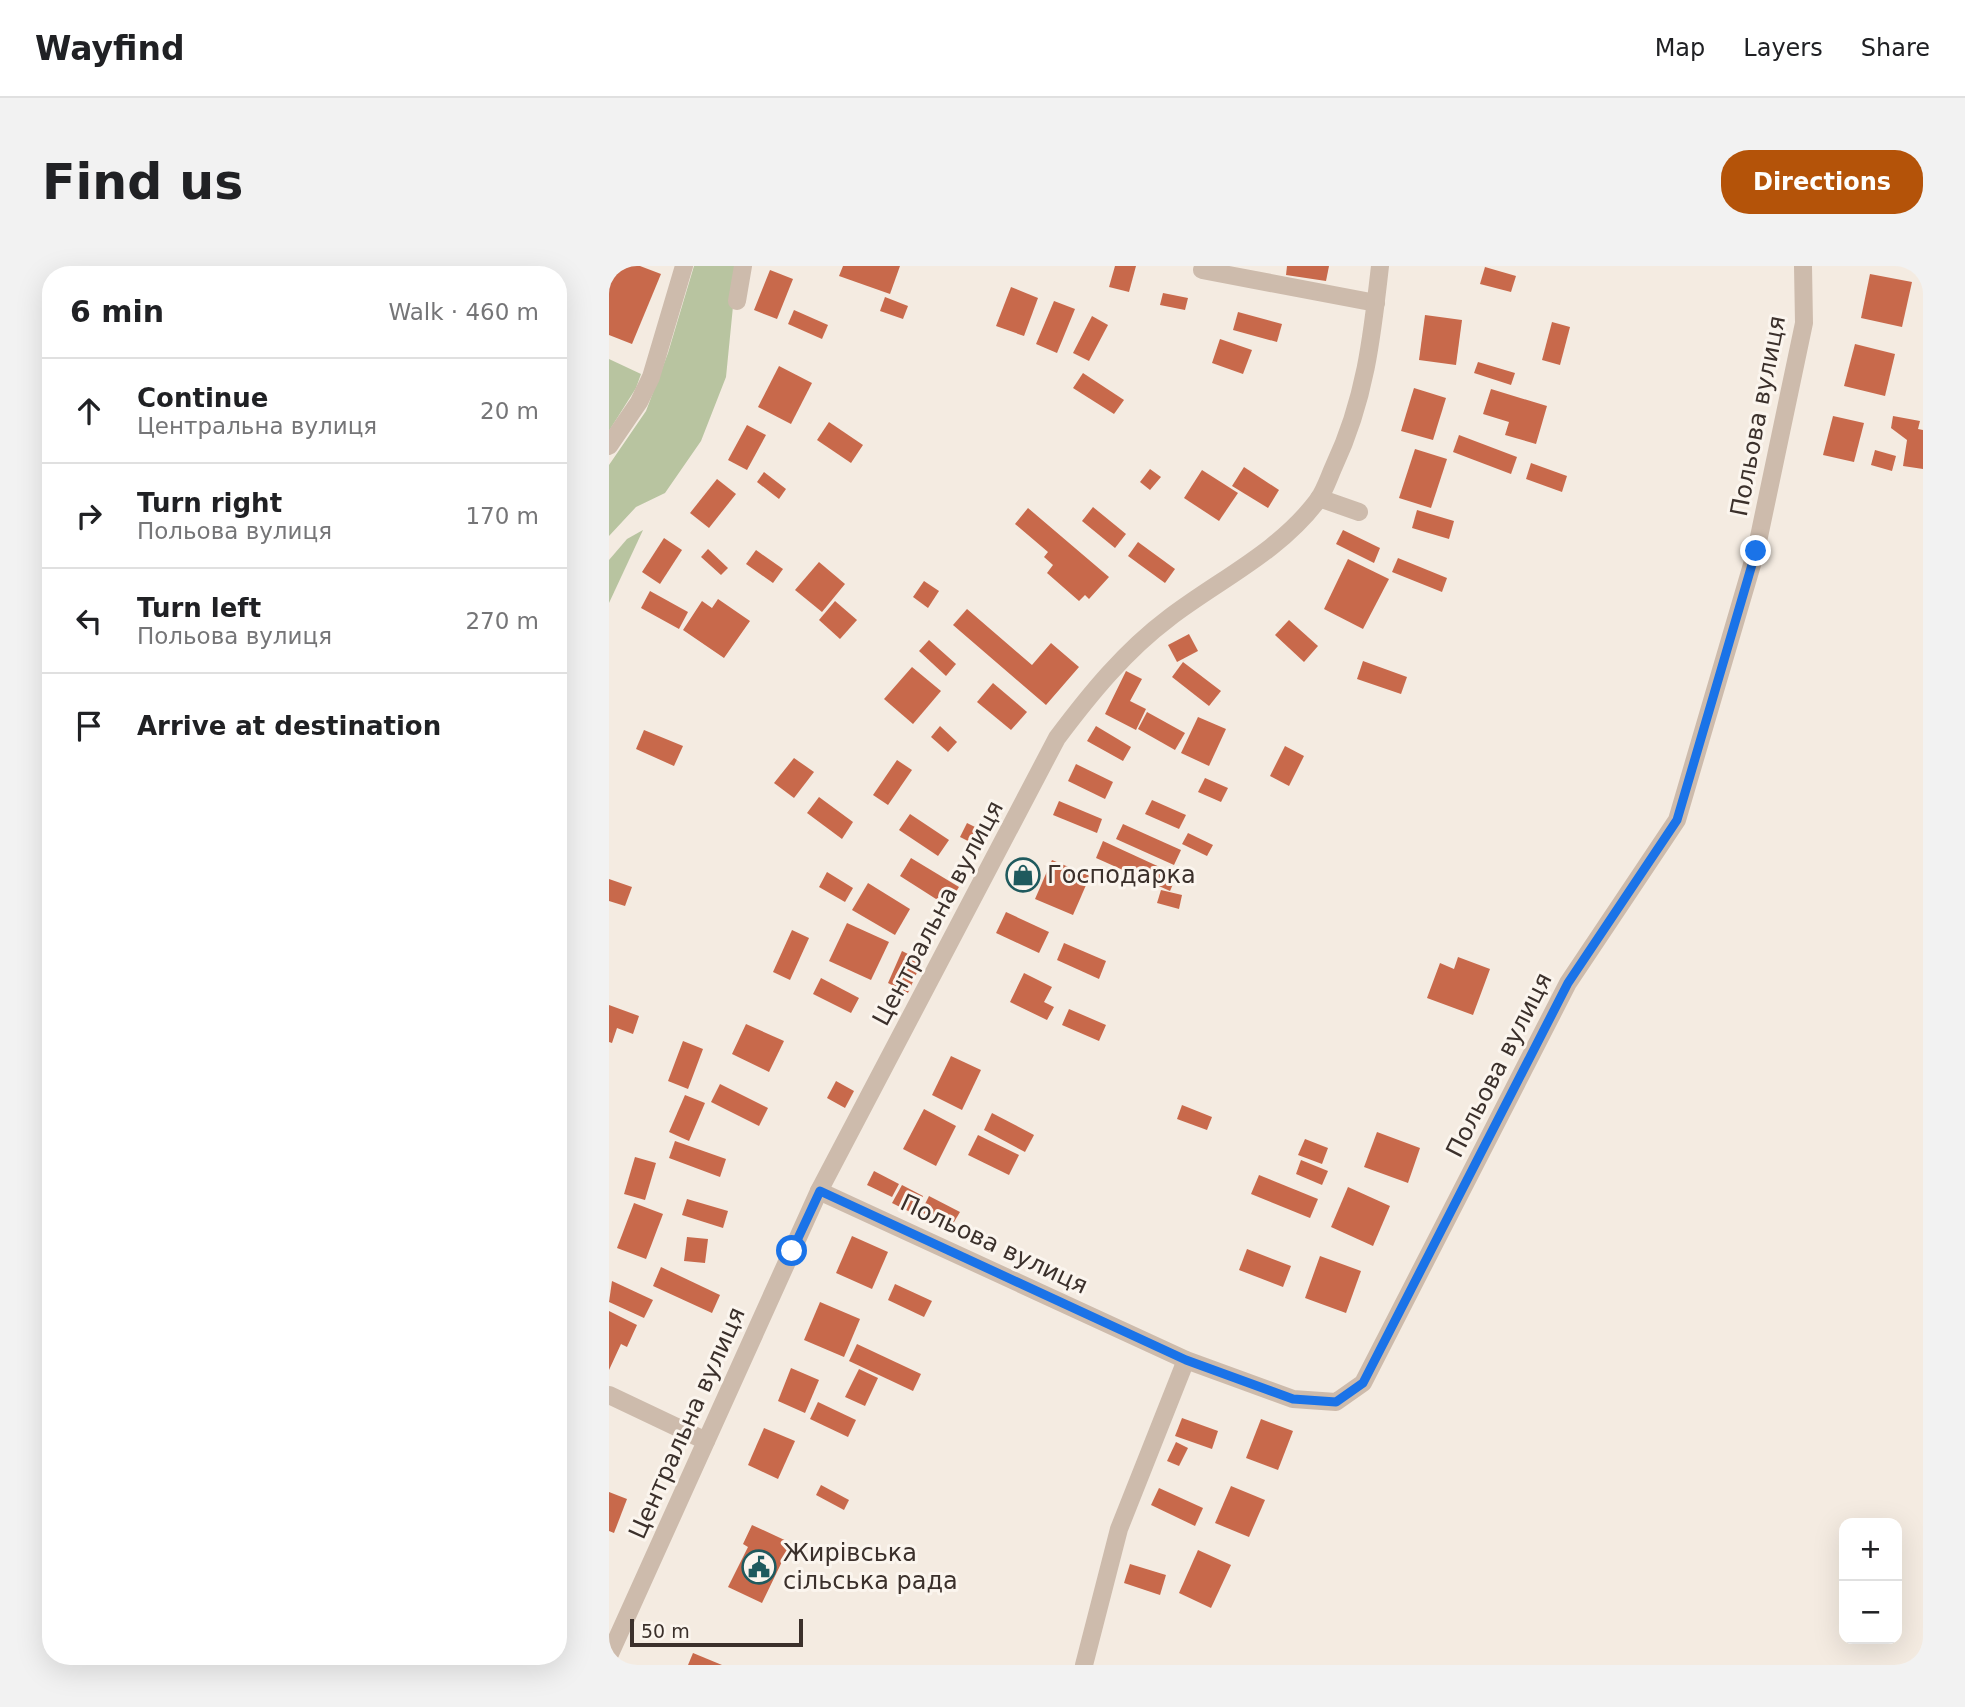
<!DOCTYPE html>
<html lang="en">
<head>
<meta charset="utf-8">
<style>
  body { margin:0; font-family:"DejaVu Sans",sans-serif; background:#f2f2f2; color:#202124 }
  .controls { position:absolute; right:21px; bottom:21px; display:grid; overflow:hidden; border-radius:14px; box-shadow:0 7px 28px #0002 }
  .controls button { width:63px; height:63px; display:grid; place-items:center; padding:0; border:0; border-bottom:2px solid #e0e0e0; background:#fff; color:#202124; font:35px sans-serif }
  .scale { position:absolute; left:21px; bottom:18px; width:173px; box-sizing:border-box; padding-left:7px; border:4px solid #3b302b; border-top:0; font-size:19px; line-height:24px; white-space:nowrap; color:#3b302b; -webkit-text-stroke:5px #fbf5ee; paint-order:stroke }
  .stop { position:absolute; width:21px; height:21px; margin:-16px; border:5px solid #1a73e8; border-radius:50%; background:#fff }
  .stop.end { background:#1a73e8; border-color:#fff; box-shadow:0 2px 7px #0008 }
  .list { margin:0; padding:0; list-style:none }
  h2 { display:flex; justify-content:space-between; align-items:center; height:91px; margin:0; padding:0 28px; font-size:30px }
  h2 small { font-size:23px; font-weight:400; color:#757577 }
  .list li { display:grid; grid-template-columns:46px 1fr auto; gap:21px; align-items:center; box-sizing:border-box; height:105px; padding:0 28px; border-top:2px solid #e0e0e0 }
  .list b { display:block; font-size:26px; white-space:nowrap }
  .list p { margin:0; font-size:23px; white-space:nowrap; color:#757577 }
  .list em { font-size:23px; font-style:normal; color:#757577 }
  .icon { flex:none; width:38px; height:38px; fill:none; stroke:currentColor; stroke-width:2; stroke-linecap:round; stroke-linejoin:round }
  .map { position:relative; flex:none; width:1314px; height:1399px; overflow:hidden; border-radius:28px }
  header { display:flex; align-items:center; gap:42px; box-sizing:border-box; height:98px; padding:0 35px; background:#fff; border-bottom:2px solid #e0e0e0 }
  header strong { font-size:33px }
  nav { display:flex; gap:38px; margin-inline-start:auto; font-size:24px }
  .intro { display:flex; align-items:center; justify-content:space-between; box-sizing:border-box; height:168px; padding:0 42px }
  h1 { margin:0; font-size:49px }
  .button { padding:18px 32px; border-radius:28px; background:#b45309; color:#fff; font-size:24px; font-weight:700 }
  main { display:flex; gap:42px; padding:0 42px }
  aside { flex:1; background:#fff; border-radius:28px; box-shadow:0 7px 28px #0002 }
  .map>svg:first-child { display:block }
  .green { fill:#b8c4a0 }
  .building { fill:#c8694b }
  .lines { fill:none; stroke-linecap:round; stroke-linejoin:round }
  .minor { stroke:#cdbbac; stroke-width:18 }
  .route { stroke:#1a73e8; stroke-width:9 }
  .labels { text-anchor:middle; stroke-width:6; stroke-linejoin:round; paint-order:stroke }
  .street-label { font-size:24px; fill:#3b302b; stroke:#fbf5ee }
  .poi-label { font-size:24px; fill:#3b302b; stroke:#fbf5ee; text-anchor:start }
</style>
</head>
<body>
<header>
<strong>Wayfind</strong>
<nav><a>Map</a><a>Layers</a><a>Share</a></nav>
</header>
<div class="intro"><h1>Find us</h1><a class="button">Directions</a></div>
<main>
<aside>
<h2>6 min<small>Walk · 460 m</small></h2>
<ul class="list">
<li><svg class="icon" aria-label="ahead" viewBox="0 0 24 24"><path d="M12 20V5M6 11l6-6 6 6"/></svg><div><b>Continue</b><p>Центральна вулиця</p></div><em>20 m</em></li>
<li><svg class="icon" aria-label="right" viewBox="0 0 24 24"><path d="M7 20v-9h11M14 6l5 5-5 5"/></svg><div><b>Turn right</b><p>Польова вулиця</p></div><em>170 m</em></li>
<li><svg class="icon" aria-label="left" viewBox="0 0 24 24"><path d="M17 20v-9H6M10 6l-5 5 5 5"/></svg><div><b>Turn left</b><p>Польова вулиця</p></div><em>270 m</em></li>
<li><svg class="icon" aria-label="arrive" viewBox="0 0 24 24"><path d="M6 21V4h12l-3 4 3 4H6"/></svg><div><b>Arrive at destination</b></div></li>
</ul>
</aside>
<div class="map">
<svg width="1314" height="1399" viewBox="0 0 1314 1399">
  <rect width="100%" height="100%" fill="#f4ebe1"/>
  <g class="green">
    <path d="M 85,0 L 128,0 L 117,111 L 92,175 L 56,227 L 27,241 L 0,270 L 0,199 L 37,145 L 59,87 Z"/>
    <path d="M 0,93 L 32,108 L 27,122 L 0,165 Z"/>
    <path d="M 34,264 L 0,337 L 0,294 L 18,273 Z"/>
  </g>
  <g class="building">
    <path d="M 0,0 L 31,0 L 52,8 L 23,78 L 0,69 Z"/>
    <path d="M 234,0 L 291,0 L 281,28 L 230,10 Z"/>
    <path d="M 506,0 L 527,0 L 520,26 L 500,21 Z"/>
    <path d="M 678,0 L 720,0 L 717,15 L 677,9 Z"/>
    <path d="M 876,1 L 907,10 L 902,26 L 871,18 Z"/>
    <path d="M 161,4 L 184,13 L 168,53 L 145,44 Z"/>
    <path d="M 1261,8 L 1303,16 L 1293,61 L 1252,52 Z"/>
    <path d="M 402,21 L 429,32 L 415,70 L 387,60 Z"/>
    <path d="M 554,27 L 579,32 L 576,44 L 551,39 Z"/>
    <path d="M 276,31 L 299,40 L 294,53 L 271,45 Z"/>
    <path d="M 445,35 L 466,43 L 448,87 L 427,78 Z"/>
    <path d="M 185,44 L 219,59 L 213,73 L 179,58 Z"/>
    <path d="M 629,46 L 673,58 L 668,76 L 624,64 Z"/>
    <path d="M 816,49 L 853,54 L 847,99 L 810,94 Z"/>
    <path d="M 483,50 L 499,59 L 480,95 L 464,87 Z"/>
    <path d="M 943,56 L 961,61 L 951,99 L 933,94 Z"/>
    <path d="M 611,73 L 643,84 L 634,108 L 603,97 Z"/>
    <path d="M 1246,78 L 1286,88 L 1276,130 L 1235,120 Z"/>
    <path d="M 869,96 L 906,107 L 902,119 L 865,107 Z"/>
    <path d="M 170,100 L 203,117 L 182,158 L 149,141 Z"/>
    <path d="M 474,107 L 515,134 L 505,148 L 464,122 Z"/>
    <path d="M 805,122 L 837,132 L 824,174 L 792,165 Z"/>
    <path d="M 882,123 L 938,140 L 927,178 L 896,169 L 900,156 L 874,148 Z"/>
    <path d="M 1224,150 L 1255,157 L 1245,196 L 1214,189 Z"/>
    <path d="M 1284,150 L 1311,155 L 1309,163 L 1314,164 L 1314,203 L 1294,200 L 1298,174 L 1282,162 Z"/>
    <path d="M 220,156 L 254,179 L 242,197 L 208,174 Z"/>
    <path d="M 138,159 L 157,169 L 138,204 L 119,194 Z"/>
    <path d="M 850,169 L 908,191 L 902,208 L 844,186 Z"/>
    <path d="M 806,183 L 838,193 L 822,242 L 790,232 Z"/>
    <path d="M 1266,184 L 1287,190 L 1283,205 L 1262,199 Z"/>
    <path d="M 922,197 L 958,210 L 953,226 L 917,213 Z"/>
    <path d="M 635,201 L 670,224 L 659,242 L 623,220 Z"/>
    <path d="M 541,203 L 552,211 L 541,224 L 531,216 Z"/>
    <path d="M 593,204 L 629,227 L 610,255 L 575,232 Z"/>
    <path d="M 155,206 L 177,223 L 170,233 L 148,216 Z"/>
    <path d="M 108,213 L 127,228 L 100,262 L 81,247 Z"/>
    <path d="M 484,241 L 517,268 L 506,282 L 473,255 Z"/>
    <path d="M 419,242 L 500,311 L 480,333 L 476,329 L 470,335 L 438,307 L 444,299 L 435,291 L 439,286 L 406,258 Z"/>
    <path d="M 808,244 L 845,255 L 840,273 L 803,262 Z"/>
    <path d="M 734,264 L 771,282 L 765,297 L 727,278 Z"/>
    <path d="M 55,272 L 73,284 L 51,318 L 33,306 Z"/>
    <path d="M 529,276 L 566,303 L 556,317 L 519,290 Z"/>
    <path d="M 99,283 L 119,302 L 112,309 L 92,291 Z"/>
    <path d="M 147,284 L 174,303 L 164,317 L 137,298 Z"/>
    <path d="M 789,292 L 838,312 L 833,326 L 783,306 Z"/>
    <path d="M 739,293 L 780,313 L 754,363 L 715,343 Z"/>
    <path d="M 210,296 L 236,318 L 213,346 L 186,324 Z"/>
    <path d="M 315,315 L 330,325 L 319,342 L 304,331 Z"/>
    <path d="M 41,325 L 79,346 L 70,363 L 32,342 Z"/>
    <path d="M 109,333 L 141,355 L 115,392 L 74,364 L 93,335 L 103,342 Z"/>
    <path d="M 226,335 L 248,354 L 231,373 L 210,354 Z"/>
    <path d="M 358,343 L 423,399 L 442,377 L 470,401 L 437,439 L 344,359 Z"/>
    <path d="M 680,354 L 709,380 L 695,396 L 666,369 Z"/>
    <path d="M 580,368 L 589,385 L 568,396 L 559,379 Z"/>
    <path d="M 320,374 L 347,398 L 337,410 L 310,385 Z"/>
    <path d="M 754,395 L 798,411 L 792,428 L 748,413 Z"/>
    <path d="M 574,396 L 612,425 L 600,440 L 563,411 Z"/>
    <path d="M 303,401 L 332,425 L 304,458 L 275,433 Z"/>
    <path d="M 517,405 L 533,413 L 521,435 L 537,443 L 527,464 L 496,448 Z"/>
    <path d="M 384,417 L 418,446 L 402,464 L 368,436 Z"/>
    <path d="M 538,446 L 576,467 L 566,484 L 529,463 Z"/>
    <path d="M 589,451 L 617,463 L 600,500 L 572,487 Z"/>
    <path d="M 331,460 L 348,476 L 339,486 L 322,471 Z"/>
    <path d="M 487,460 L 522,481 L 514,495 L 478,475 Z"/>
    <path d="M 35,464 L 74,480 L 65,500 L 27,483 Z"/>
    <path d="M 676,480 L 695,490 L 680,520 L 661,510 Z"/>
    <path d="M 185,492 L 205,506 L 185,532 L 165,517 Z"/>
    <path d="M 288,494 L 303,504 L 279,539 L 264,529 Z"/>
    <path d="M 467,498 L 504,516 L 496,533 L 459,515 Z"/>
    <path d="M 596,512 L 619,522 L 612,536 L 589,526 Z"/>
    <path d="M 210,531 L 244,556 L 233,573 L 198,547 Z"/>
    <path d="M 543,534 L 577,549 L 570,563 L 536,548 Z"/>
    <path d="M 450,535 L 493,553 L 488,567 L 444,549 Z"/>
    <path d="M 301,548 L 340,574 L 329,590 L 290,564 Z"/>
    <path d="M 358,557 L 378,567 L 371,581 L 351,571 Z"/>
    <path d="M 514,558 L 572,584 L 565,599 L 507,573 Z"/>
    <path d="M 579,567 L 604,579 L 598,590 L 573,578 Z"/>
    <path d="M 494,575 L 568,609 L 561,625 L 487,592 Z"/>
    <path d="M 302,592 L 350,621 L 338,640 L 291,610 Z"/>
    <path d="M 443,594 L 481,610 L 464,649 L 426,633 Z"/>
    <path d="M 412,597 L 423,602 L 415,621 L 404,617 Z"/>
    <path d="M 218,606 L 244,622 L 236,636 L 210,621 Z"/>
    <path d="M 0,613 L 23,621 L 16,640 L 0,635 Z"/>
    <path d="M 259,617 L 301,643 L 286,669 L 243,644 Z"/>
    <path d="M 552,624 L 573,629 L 570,643 L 548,637 Z"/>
    <path d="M 397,646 L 440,666 L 430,687 L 387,667 Z"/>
    <path d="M 238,657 L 280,676 L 262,714 L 220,695 Z"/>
    <path d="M 183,664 L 200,672 L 181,714 L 164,706 Z"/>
    <path d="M 455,677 L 497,695 L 490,713 L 448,694 Z"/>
    <path d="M 293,685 L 313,695 L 299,727 L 279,717 Z"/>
    <path d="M 849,691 L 881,703 L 864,749 L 818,732 L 831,697 L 845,703 Z"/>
    <path d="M 415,707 L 443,721 L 435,736 L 445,741 L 438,754 L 401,736 Z"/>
    <path d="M 212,712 L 250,732 L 242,747 L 204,728 Z"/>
    <path d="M 0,739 L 30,750 L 24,768 L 8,762 L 3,777 L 0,776 Z"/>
    <path d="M 460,743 L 497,759 L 490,775 L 453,759 Z"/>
    <path d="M 137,758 L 175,775 L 160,806 L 123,788 Z"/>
    <path d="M 74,775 L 94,783 L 79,823 L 59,815 Z"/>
    <path d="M 342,790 L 372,804 L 353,844 L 323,829 Z"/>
    <path d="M 227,815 L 245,825 L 236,842 L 218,832 Z"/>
    <path d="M 111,818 L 159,842 L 150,860 L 102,836 Z"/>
    <path d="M 76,829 L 96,837 L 80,875 L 60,866 Z"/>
    <path d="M 573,839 L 603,851 L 598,864 L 568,853 Z"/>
    <path d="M 315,843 L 347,860 L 327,900 L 294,883 Z"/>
    <path d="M 383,847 L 425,869 L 416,886 L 375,864 Z"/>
    <path d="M 768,866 L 811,882 L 799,917 L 755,901 Z"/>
    <path d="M 369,869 L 410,889 L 400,909 L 359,889 Z"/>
    <path d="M 696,873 L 719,882 L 713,898 L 689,889 Z"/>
    <path d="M 66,875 L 117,893 L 111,911 L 60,892 Z"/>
    <path d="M 26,891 L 47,897 L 36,934 L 15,928 Z"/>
    <path d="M 692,894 L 719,905 L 713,919 L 687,908 Z"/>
    <path d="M 265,905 L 290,918 L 283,931 L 258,919 Z"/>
    <path d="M 650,909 L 709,933 L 701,952 L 642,928 Z"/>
    <path d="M 293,919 L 314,930 L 305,948 L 283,937 Z"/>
    <path d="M 739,921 L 781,940 L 764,980 L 722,961 Z"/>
    <path d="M 320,930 L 351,946 L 342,961 L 312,946 Z"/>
    <path d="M 78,933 L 119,945 L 114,962 L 73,949 Z"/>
    <path d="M 25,937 L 54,948 L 37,993 L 8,982 Z"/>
    <path d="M 243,970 L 279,986 L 263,1023 L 227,1007 Z"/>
    <path d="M 78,971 L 99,973 L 96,997 L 75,995 Z"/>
    <path d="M 638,983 L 682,1000 L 674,1021 L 630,1004 Z"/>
    <path d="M 711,990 L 752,1005 L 737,1047 L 696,1032 Z"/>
    <path d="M 52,1001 L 111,1029 L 103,1047 L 44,1020 Z"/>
    <path d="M 3,1015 L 44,1034 L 35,1052 L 0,1036 Z"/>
    <path d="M 286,1018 L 323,1035 L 315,1051 L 279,1034 Z"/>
    <path d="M 211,1036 L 251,1053 L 235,1091 L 195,1074 Z"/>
    <path d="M 0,1045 L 28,1059 L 18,1081 L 12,1078 L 0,1104 Z"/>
    <path d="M 248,1078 L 312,1108 L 304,1125 L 240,1095 Z"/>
    <path d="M 182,1102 L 210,1114 L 196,1147 L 169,1135 Z"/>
    <path d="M 250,1103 L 269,1112 L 256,1140 L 236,1131 Z"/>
    <path d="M 209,1136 L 247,1154 L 239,1171 L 201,1153 Z"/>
    <path d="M 573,1152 L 609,1165 L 603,1183 L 566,1170 Z"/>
    <path d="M 652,1153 L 684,1165 L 669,1204 L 637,1192 Z"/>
    <path d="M 155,1162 L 186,1175 L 169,1213 L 139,1199 Z"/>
    <path d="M 567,1176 L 579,1182 L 570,1200 L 558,1195 Z"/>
    <path d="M 212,1219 L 240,1234 L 235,1244 L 207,1229 Z"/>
    <path d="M 622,1220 L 656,1234 L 640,1271 L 606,1257 Z"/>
    <path d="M 550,1222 L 594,1242 L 586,1260 L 542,1239 Z"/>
    <path d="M 0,1226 L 18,1233 L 5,1267 L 0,1265 Z"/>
    <path d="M 143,1259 L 182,1277 L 153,1337 L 119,1321 L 139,1281 L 134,1278 Z"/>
    <path d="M 589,1284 L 622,1299 L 602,1342 L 570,1327 Z"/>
    <path d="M 521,1298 L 557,1309 L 551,1329 L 515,1317 Z"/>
    <path d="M 84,1387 L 113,1399 L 79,1399 Z"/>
  </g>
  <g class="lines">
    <g class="minor">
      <path d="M 593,4 L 767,37"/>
      <path d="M 128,35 L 134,0"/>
      <path d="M 0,180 L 30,136 L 42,111 L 75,0"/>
      <path d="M 710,232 L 750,246"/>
      <path d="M 210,925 L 577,1094 L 684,1133 L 727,1136 L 754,1117 L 959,717 L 1068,554 L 1147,285 L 1195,57 L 1194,0"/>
      <path d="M 0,1129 L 97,1175"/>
      <path d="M 0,1390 L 210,925 L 448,472 C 481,428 516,385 560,352 C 611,313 669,287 709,234 C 716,224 720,211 725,200 C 756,134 763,72 771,0"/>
      <path d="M 475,1399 L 510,1263 L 577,1094"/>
    </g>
  </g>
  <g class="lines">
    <path class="route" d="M 183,985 L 211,925 L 577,1094 L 684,1133 L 727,1136 L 754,1117 L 959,717 L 1068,554 L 1147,285"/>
  </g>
  <defs>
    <symbol id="shop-ring" viewBox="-11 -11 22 22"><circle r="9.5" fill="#fbf5ee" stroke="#1f5a5e" stroke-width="1.5"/><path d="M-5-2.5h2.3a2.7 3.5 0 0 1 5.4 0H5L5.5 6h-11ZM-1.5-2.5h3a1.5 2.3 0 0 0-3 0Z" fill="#1f5a5e"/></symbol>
    <symbol id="civic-ring" viewBox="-11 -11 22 22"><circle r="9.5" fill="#fbf5ee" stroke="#1f5a5e" stroke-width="1.5"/><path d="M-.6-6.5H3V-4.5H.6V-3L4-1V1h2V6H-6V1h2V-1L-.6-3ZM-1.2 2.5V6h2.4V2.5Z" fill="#1f5a5e"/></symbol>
  </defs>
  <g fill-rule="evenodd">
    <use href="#shop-ring" x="395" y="590" width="38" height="38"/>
    <use href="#civic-ring" x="131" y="1282" width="38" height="38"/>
  </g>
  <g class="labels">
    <g class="street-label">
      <text transform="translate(1149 150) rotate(-79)" y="8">Польова вулиця</text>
      <text transform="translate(329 647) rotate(-62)" y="8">Центральна вулиця</text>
      <text transform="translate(890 799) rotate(-63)" y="8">Польова вулиця</text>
      <text transform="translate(385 978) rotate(25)" y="8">Польова вулиця</text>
      <text transform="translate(78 1157) rotate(-66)" y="8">Центральна вулиця</text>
    </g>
    <g class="poi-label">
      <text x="438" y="617">Господарка</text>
      <text x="174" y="1295">Жирівська<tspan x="174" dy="28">сільська рада</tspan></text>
    </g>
  </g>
</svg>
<div class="controls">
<button>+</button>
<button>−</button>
</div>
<div class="scale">50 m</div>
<div class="stop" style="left:183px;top:985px"></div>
<div class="stop end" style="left:1147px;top:285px"></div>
</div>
</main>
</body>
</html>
